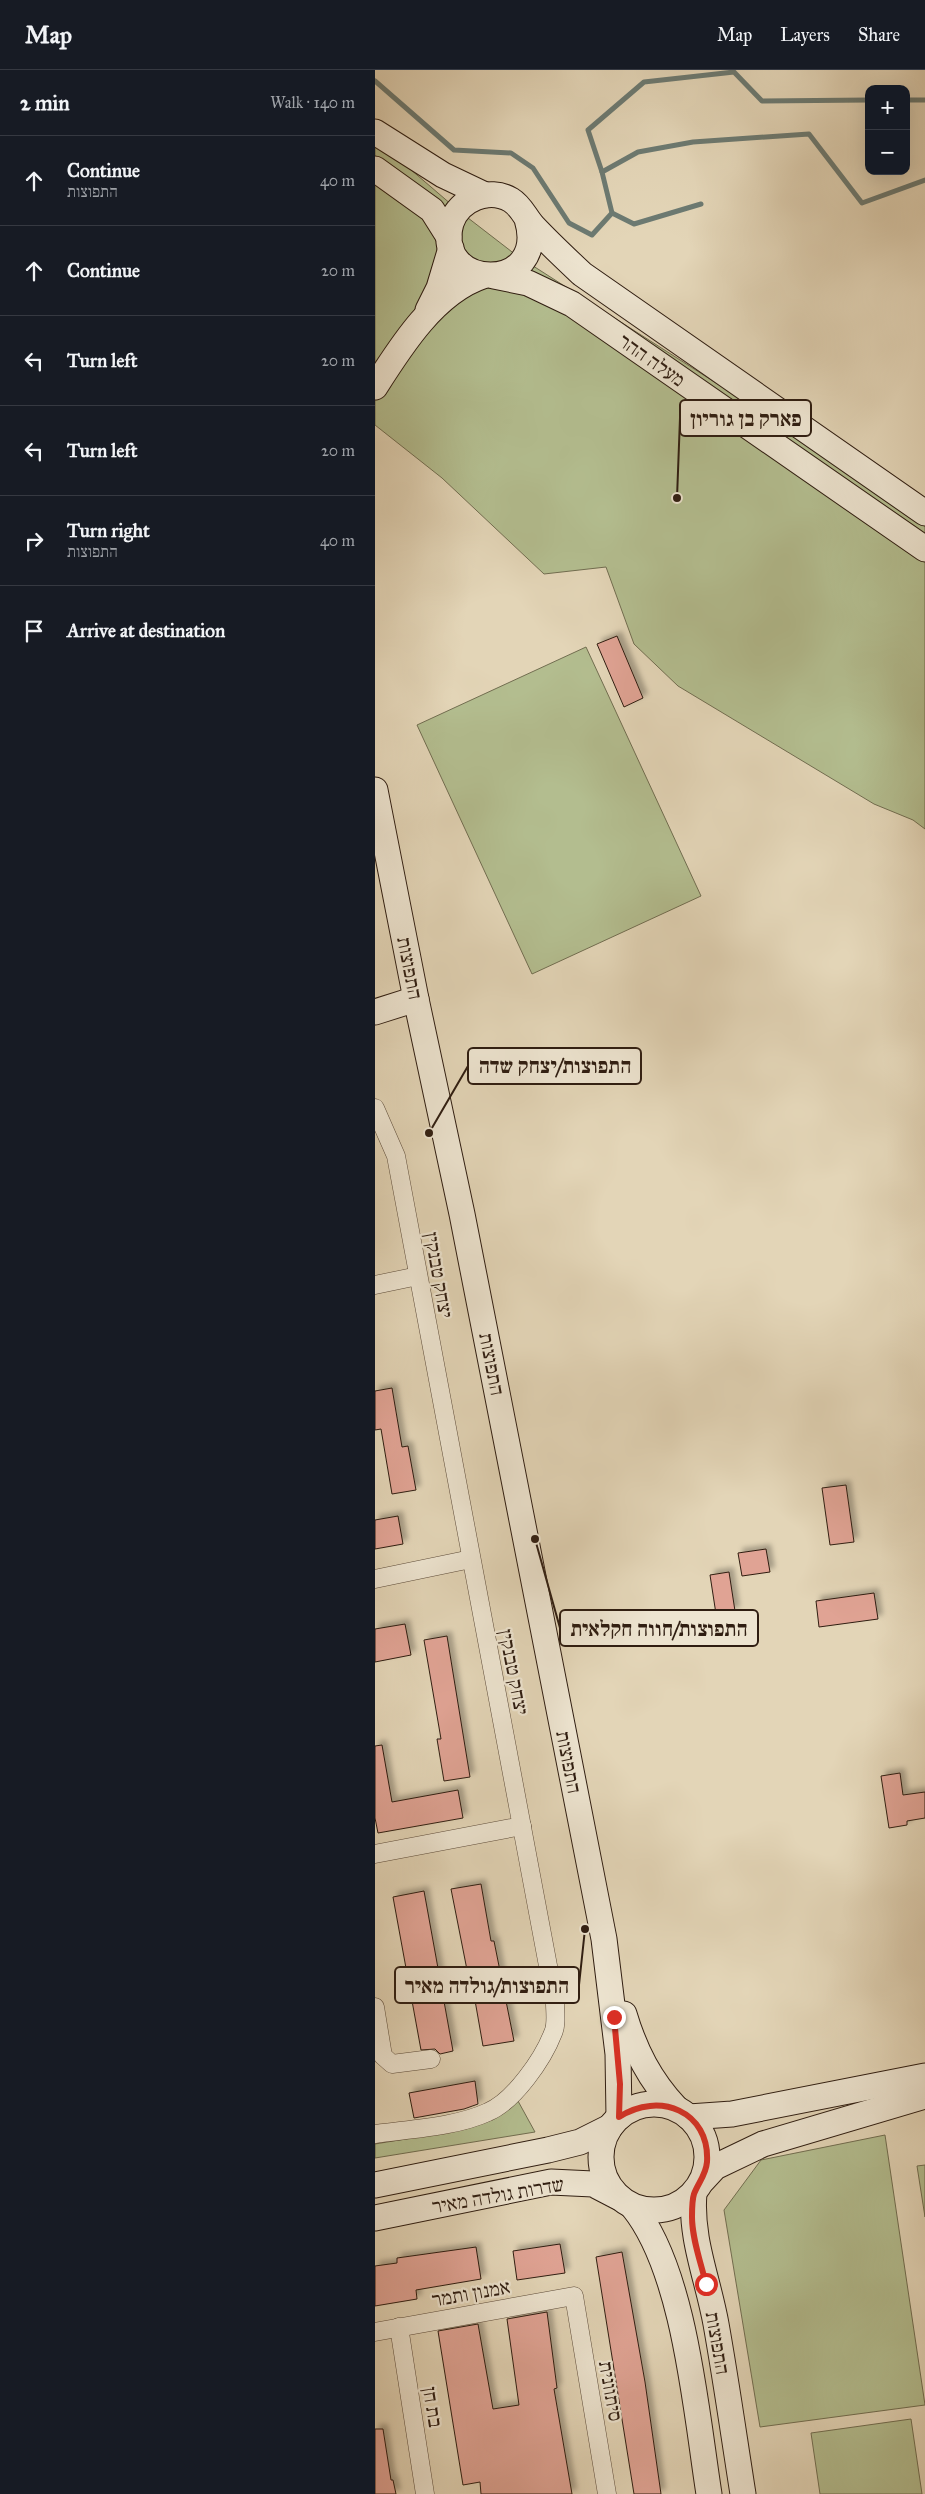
<!DOCTYPE html>
<html lang="en">
<head>
<meta charset="utf-8">
<style>
  body { margin:0; font-family:"IM FELL Great Primer","Frank Ruhl Libre",serif; background:#20242c; color:#f1f3f6 }
  .controls { position:absolute; right:15px; top:15px; display:grid; overflow:hidden; border-radius:10px; box-shadow:0 5px 20px #0002 }
  .controls button { width:45px; height:45px; display:grid; place-items:center; padding:0; border:0; border-bottom:1px solid #363941; background:#171b24; color:#f1f3f6; font:25px sans-serif }
  .stop { position:absolute; width:15px; height:15px; margin:-11px; border:4px solid #d93025; border-radius:50%; background:#fff }
  .stop.end { background:#d93025; border-color:#fff; box-shadow:0 1px 5px #0008 }
  .list { margin:0; padding:0; list-style:none }
  h2 { display:flex; justify-content:space-between; align-items:center; height:65px; margin:0; padding:0 20px; font-size:21px }
  h2 small { font-size:16px; font-weight:400; color:#9ea1a6 }
  .list li { display:grid; grid-template-columns:32px 1fr auto; gap:15px; align-items:center; box-sizing:border-box; height:90px; padding:0 20px; border-top:1px solid #363941 }
  .list b { display:block; font-size:19px; white-space:nowrap }
  .list p { margin:0; font-size:16px; white-space:nowrap; color:#9ea1a6 }
  .list em { font-size:16px; font-style:normal; color:#9ea1a6 }
  .icon { flex:none; width:28px; height:28px; fill:none; stroke:currentColor; stroke-width:2; stroke-linecap:round; stroke-linejoin:round }
  .map { position:relative; flex:none; width:550px; height:2424px; overflow:hidden }
  header { display:flex; align-items:center; gap:30px; box-sizing:border-box; height:70px; padding:0 25px; background:#171b24; border-bottom:1px solid #363941 }
  header strong { font-size:24px }
  nav { display:flex; gap:28px; margin-inline-start:auto; font-size:18px }
  main { display:flex }
  aside { flex:1; background:#171b24 }
  .map>svg:first-child { display:block }
  .green { fill:#b3bd8f; stroke:#716d50 }
  .lines { fill:none; stroke-linecap:round; stroke-linejoin:round }
  .stream { stroke:#6c7a72; stroke-width:5 }
  .building { fill:#e0a394; stroke:#2f1d11; filter:url(#shadow) }
  .street-casing { stroke:#5c4b3a; stroke-width:19 }
  .secondary-casing { stroke:#2f1d11; stroke-width:27 }
  .street { stroke:#ede4d0; stroke-width:18 }
  .secondary { stroke:#ede4d0; stroke-width:25 }
  .route { stroke:#d93025; stroke-width:6 }
  .labels { text-anchor:middle; stroke-width:4.5; stroke-linejoin:round; paint-order:stroke }
  .street-label { font-size:20px; fill:#2f1d11; stroke:#ede4d0 }
  .leader { fill:none; stroke:#2f1d11; stroke-width:2 }
  .callout-dot { fill:#2f1d11; stroke:#ede4d0; stroke-width:2 }
  .callout { fill:#ede4d0; stroke:#2f1d11; stroke-width:2 }
  .callout-label { font-size:21px; text-anchor:middle; font-weight:bold; fill:#2f1d11 }
</style>
</head>
<body>
<header>
<strong>Map</strong>
<nav><a>Map</a><a>Layers</a><a>Share</a></nav>
</header>
<main>
<aside>
<h2>2 min<small>Walk · 140 m</small></h2>
<ul class="list">
<li><svg class="icon" aria-label="ahead" viewBox="0 0 24 24"><path d="M12 20V5M6 11l6-6 6 6"/></svg><div><b>Continue</b><p>התפוצות</p></div><em>40 m</em></li>
<li><svg class="icon" aria-label="ahead" viewBox="0 0 24 24"><path d="M12 20V5M6 11l6-6 6 6"/></svg><div><b>Continue</b></div><em>20 m</em></li>
<li><svg class="icon" aria-label="left" viewBox="0 0 24 24"><path d="M17 20v-9H6M10 6l-5 5 5 5"/></svg><div><b>Turn left</b></div><em>20 m</em></li>
<li><svg class="icon" aria-label="left" viewBox="0 0 24 24"><path d="M17 20v-9H6M10 6l-5 5 5 5"/></svg><div><b>Turn left</b></div><em>20 m</em></li>
<li><svg class="icon" aria-label="right" viewBox="0 0 24 24"><path d="M7 20v-9h11M14 6l5 5-5 5"/></svg><div><b>Turn right</b><p>התפוצות</p></div><em>40 m</em></li>
<li><svg class="icon" aria-label="arrive" viewBox="0 0 24 24"><path d="M6 21V4h12l-3 4 3 4H6"/></svg><div><b>Arrive at destination</b></div></li>
</ul>
</aside>
<div class="map">
<svg width="550" height="2424" viewBox="0 0 550 2424">
  <defs>
    <filter id="shadow"><feDropShadow dx="4.5" dy="-4.5" stdDeviation="2.5" flood-color="#0004"/></filter>
  </defs>
  <rect width="100%" height="100%" fill="#e3d5b7"/>
  <filter id="stains"><feTurbulence type="fractalNoise" baseFrequency=".004" numOctaves="4"/><feColorMatrix values="0 0 0 0 .2 0 0 0 0 .09 0 0 0 0 .02 0 0 0 .5 -.17"/></filter>
  <radialGradient id="worn" r=".72"><stop offset=".6" stop-color="#630" stop-opacity="0"/><stop offset="1" stop-color="#630" stop-opacity=".3"/></radialGradient>
  <g class="green">
    <path d="M 0,69 L 84,141 L 141,185 L 377,336 L 550,452 L 550,759 L 538,750 L 499,734 L 303,616 L 259,574 L 231,497 L 169,504 L 67,408 L 0,355 Z"/>
    <path d="M 211,577 L 326,826 L 157,904 L 42,655 Z"/>
    <path d="M 143,2031 L 160,2062 L 0,2088 L 0,2074 L 91,2059 L 117,2050 Z"/>
    <path d="M 510,2065 L 550,2335 L 385,2357 L 349,2140 L 386,2090 Z"/>
    <path d="M 550,2095 L 550,2147 L 542,2096 Z"/>
    <path d="M 536,2349 L 547,2424 L 445,2424 L 436,2363 Z"/>
  </g>
  <g class="lines">
    <g class="stream">
      <path d="M 0,11 L 79,80 L 136,83 L 158,98 L 194,153 L 217,165 L 237,143 L 227,102 L 263,82 L 318,72 L 434,64 L 487,133 L 550,110"/>
      <path d="M 531,30 L 550,30"/>
      <path d="M 227,102 L 213,60 L 269,12 L 359,2 L 387,31 L 494,30"/>
      <path d="M 237,143 L 259,154 L 326,134"/>
    </g>
  </g>
  <g class="building">
    <path d="M 242,566 L 268,628 L 249,637 L 222,574 Z"/>
    <path d="M 17,1318 L 27,1377 L 33,1376 L 41,1420 L 17,1424 L 6,1359 L 0,1360 L 0,1321 Z"/>
    <path d="M 471,1415 L 479,1472 L 455,1475 L 447,1418 Z"/>
    <path d="M 23,1446 L 28,1474 L 0,1479 L 0,1450 Z"/>
    <path d="M 391,1479 L 395,1502 L 367,1506 L 363,1483 Z"/>
    <path d="M 354,1502 L 360,1541 L 341,1544 L 335,1505 Z"/>
    <path d="M 499,1523 L 503,1549 L 444,1557 L 441,1531 Z"/>
    <path d="M 30,1554 L 36,1585 L 0,1592 L 0,1559 Z"/>
    <path d="M 72,1566 L 95,1707 L 69,1711 L 62,1669 L 66,1669 L 49,1570 Z"/>
    <path d="M 7,1675 L 17,1732 L 83,1720 L 88,1748 L 3,1763 L 0,1748 L 0,1676 Z"/>
    <path d="M 525,1703 L 528,1725 L 550,1722 L 550,1748 L 532,1751 L 532,1755 L 514,1758 L 506,1706 Z"/>
    <path d="M 106,1814 L 116,1871 L 119,1871 L 139,1971 L 108,1976 L 98,1919 L 96,1920 L 76,1819 Z"/>
    <path d="M 49,1821 L 78,1981 L 65,1984 L 60,1979 L 46,1980 L 18,1827 Z"/>
    <path d="M 100,2011 L 103,2034 L 89,2039 L 39,2048 L 34,2023 Z"/>
    <path d="M 185,2174 L 190,2203 L 142,2210 L 138,2181 Z"/>
    <path d="M 101,2177 L 106,2209 L 41,2220 L 42,2229 L 0,2236 L 0,2196 L 22,2193 L 22,2188 Z"/>
    <path d="M 247,2182 L 270,2312 L 286,2424 L 259,2424 L 221,2187 Z"/>
    <path d="M 172,2242 L 182,2318 L 179,2319 L 197,2424 L 106,2424 L 105,2412 L 88,2415 L 63,2261 L 103,2254 L 118,2339 L 144,2335 L 132,2249 Z"/>
    <path d="M 0,2359 L 8,2359 L 16,2410 L 18,2410 L 21,2424 L 0,2424 Z"/>
  </g>
  <g class="lines">
    <defs>
      <g id="street">
        <path d="M 0,1038 L 21,1086 L 180,1933 C 180,1942 182,1955 178,1963 C 168,1989 139,2031 113,2042 C 81,2057 35,2059 0,2064"/>
        <path d="M 0,1215 L 43,1206"/>
        <path d="M 0,1509 L 96,1489"/>
        <path d="M 0,1784 L 147,1756"/>
        <path d="M 0,1937 L 8,1986 L 17,1994 L 56,1989"/>
        <path d="M 24,2257 L 50,2424"/>
        <path d="M 0,2262 L 199,2226 L 232,2424"/>
      </g>
      <g id="secondary">
        <path d="M 0,62 L 68,105 L 110,125"/>
        <path d="M 0,99 L 57,140 L 74,167"/>
        <path d="M 152,149 C 175,225 57,221 76,153 C 84,129 114,117 136,130 C 146,136 150,147 158,156 C 174,173 190,188 207,204 L 550,443"/>
        <path d="M 119,206 L 153,213 L 197,234 L 550,479"/>
        <path d="M 53,240 L 64,218 L 76,178"/>
        <path d="M 0,317 C 26,276 60,222 108,206"/>
        <path d="M 0,720 L 41,929 L 87,1144 L 229,1869 L 243,1984 L 244,2047"/>
        <path d="M 0,942 L 41,929"/>
        <path d="M 249,1944 C 260,1981 275,2010 301,2038"/>
        <circle cx="279" cy="2087" r="53"/>
        <path d="M 314,2047 L 357,2044 L 550,2006"/>
        <path d="M 328,2110 L 340,2097 L 388,2074 L 550,2026"/>
        <path d="M 0,2115 L 173,2080 L 205,2072 L 235,2057"/>
        <path d="M 319,2123 C 315,2169 333,2209 341,2254 C 351,2310 359,2367 368,2424"/>
        <path d="M 258,2137 C 310,2201 321,2342 334,2424"/>
        <path d="M 0,2148 L 176,2112 L 218,2114 L 243,2127"/>
      </g>
    </defs>
    <use href="#street" class="street-casing"/>
    <use href="#secondary" class="secondary-casing"/>
    <use href="#street" class="street"/>
    <use href="#secondary" class="secondary"/>
  </g>
  <g class="lines">
    <path class="route" d="M 239,1947 L 245,2014 L 244,2047 C 284,2021 335,2041 332,2092 C 331,2105 323,2113 319,2124 C 317,2130 317,2140 317,2147 C 317,2169 326,2193 331,2214"/>
  </g>
  <g class="labels">
    <g class="street-label">
      <text transform="translate(277 290) rotate(35)" y="7">מעלה ההר</text>
      <text transform="translate(35 898) rotate(79)" y="7">התפוצות</text>
      <text transform="translate(64 1205) rotate(80)" y="7">יצחק טבנקין</text>
      <text transform="translate(117 1294) rotate(79)" y="7">התפוצות</text>
      <text transform="translate(139 1602) rotate(79)" y="7">יצחק טבנקין</text>
      <text transform="translate(194 1692) rotate(79)" y="7">התפוצות</text>
      <text transform="translate(123 2125) rotate(-10)" y="7">שדרות גולדה מאיר</text>
      <text transform="translate(96 2223) rotate(-10)" y="7">אמנון ותמר</text>
      <text transform="translate(343 2273) rotate(80)" y="7">התפוצות</text>
      <text transform="translate(236 2321) rotate(80)" y="7">סיתוונית</text>
      <text transform="translate(58 2337) rotate(81)" y="7">בת חן</text>
    </g>
  </g>
  <path class="leader" d="M302 428L305 348M54 1063L93 996M160 1469L185 1558M210 1859L204 1915"/>
  <g class="callout-dot">
    <circle cx="302" cy="428" r="5"/>
    <circle cx="54" cy="1063" r="5"/>
    <circle cx="160" cy="1469" r="5"/>
    <circle cx="210" cy="1859" r="5"/>
  </g>
  <g class="callout">
    <rect x="305" y="330" width="131" height="36" rx="5"/>
    <rect x="93" y="978" width="173" height="36" rx="5"/>
    <rect x="185" y="1540" width="198" height="36" rx="5"/>
    <rect x="20" y="1897" width="184" height="36" rx="5"/>
  </g>
  <g class="callout-label">
    <text x="371" y="356">פארק בן גוריון</text>
    <text x="180" y="1003">התפוצות/יצחק שדה</text>
    <text x="284" y="1566">התפוצות/חווה חקלאית</text>
    <text x="112" y="1923">התפוצות/גולדה מאיר</text>
  </g>
  <rect width="100%" height="100%" filter="url(#stains)"/>
  <rect width="100%" height="100%" fill="url(#worn)"/>
</svg>
<div class="controls">
<button>+</button>
<button>−</button>
</div>
<div class="stop" style="left:331px;top:2214px"></div>
<div class="stop end" style="left:239px;top:1947px"></div>
</div>
</main>
</body>
</html>
